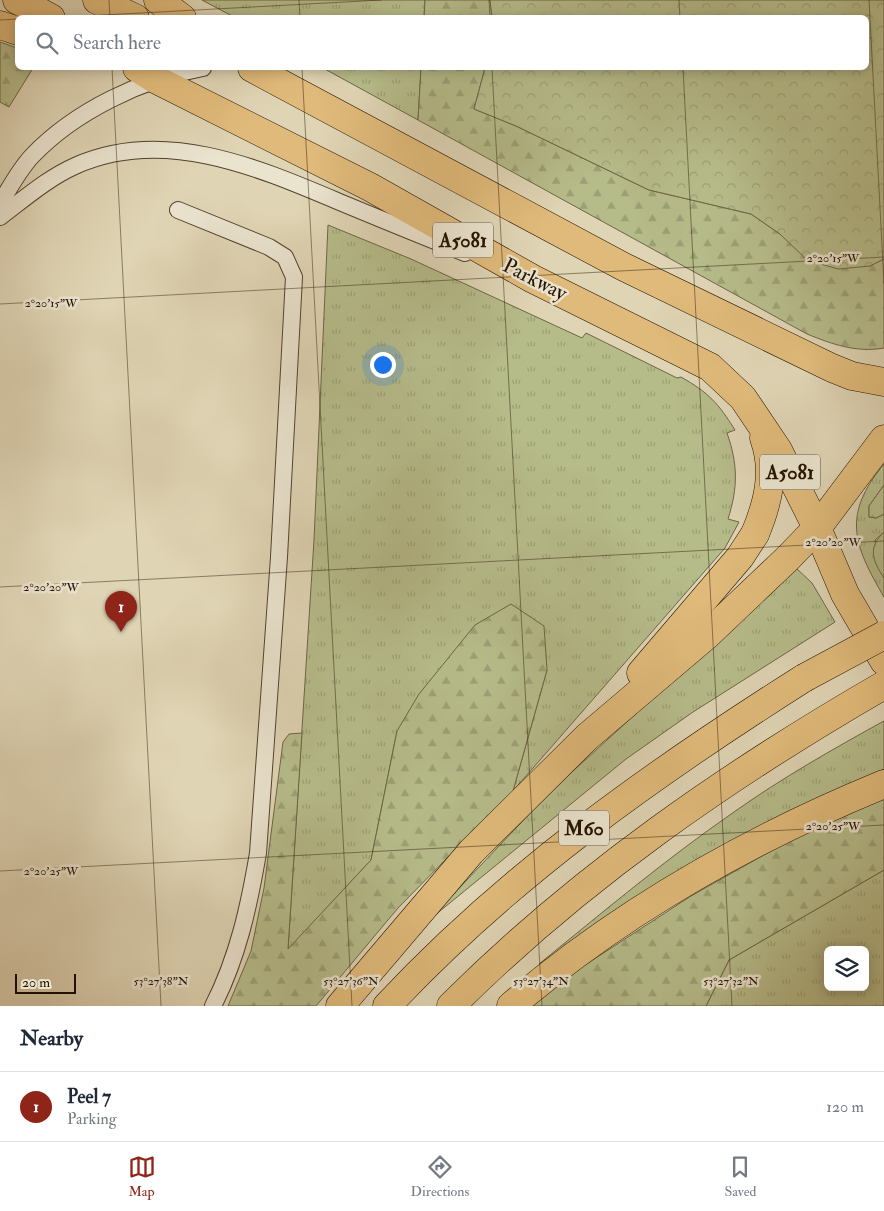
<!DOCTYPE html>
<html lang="en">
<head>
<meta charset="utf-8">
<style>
  body { margin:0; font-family:"IM FELL Double Pica",serif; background:#f6f6f7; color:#1f2937 }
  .controls { position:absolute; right:15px; bottom:15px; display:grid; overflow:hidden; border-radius:8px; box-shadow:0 2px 12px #0003 }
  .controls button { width:45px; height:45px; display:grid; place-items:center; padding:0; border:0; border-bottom:1px solid #e0e1e3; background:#fff; color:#1f2937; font:25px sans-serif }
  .scale { position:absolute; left:15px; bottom:12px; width:61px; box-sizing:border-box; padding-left:5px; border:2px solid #231200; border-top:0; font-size:14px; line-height:18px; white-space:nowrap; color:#231200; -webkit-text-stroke:4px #eae3ce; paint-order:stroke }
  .you { position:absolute; left:382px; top:364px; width:18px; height:18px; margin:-12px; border:4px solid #fff; border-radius:50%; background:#1a73e8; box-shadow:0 0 0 8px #1a73e833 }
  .badge { display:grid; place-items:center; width:32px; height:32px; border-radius:50%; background:#8f2418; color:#fff; font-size:16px; font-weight:700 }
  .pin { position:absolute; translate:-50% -41px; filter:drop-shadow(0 1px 2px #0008) }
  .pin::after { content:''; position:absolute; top:26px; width:18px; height:15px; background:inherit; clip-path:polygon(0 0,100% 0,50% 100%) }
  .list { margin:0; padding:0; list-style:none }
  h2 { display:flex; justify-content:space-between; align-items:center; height:65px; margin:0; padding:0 20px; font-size:21px }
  h2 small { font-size:16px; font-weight:400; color:#747a83 }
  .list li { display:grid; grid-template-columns:32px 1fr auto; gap:15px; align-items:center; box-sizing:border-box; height:70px; padding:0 20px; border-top:1px solid #e0e1e3 }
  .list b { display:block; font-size:19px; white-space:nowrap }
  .list p { margin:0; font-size:16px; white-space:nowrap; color:#747a83 }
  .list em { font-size:16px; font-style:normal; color:#747a83 }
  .icon { flex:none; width:28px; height:28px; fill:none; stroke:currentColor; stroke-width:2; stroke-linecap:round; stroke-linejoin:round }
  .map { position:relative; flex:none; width:884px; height:1006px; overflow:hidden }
  .search { position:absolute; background:#fff; box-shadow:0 2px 12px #0003; left:15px; right:15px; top:15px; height:55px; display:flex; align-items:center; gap:12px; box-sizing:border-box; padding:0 18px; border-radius:8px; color:#747a83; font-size:19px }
  .sheet { height:135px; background:#fff }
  nav { display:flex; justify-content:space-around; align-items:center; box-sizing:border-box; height:70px; border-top:1px solid #e0e1e3; background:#fff; font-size:14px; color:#747a83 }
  nav a { display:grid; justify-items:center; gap:2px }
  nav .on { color:#8f2418 }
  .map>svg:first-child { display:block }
  .grass { fill:url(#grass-tufts); stroke:#6c6645; fill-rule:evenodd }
  .forest { fill:url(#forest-firs); stroke:#6c6645 }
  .park { fill:url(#park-crowns); stroke:#6c6645 }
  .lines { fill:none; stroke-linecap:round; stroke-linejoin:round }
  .minor-casing { stroke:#52422d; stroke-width:18 }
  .trunk-casing { stroke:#231200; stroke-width:29 }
  .motorway-casing { stroke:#231200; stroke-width:29 }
  .minor { stroke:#eae3ce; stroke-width:16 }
  .trunk { stroke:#e0ba7a; stroke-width:28 }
  .motorway { stroke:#e0ba7a; stroke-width:28 }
  .motorway-bridge-casing { stroke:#231200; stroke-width:29; stroke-linecap:butt }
  .motorway-bridge { stroke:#e0ba7a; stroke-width:28 }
  .ticks { fill:none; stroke:#231200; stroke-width:1; stroke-opacity:0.45 }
  .labels { text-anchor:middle; stroke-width:5; stroke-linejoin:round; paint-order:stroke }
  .shield { fill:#eae3ce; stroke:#5f513e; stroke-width:1 }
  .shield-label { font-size:20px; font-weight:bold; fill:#231200 }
  .street-label { font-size:21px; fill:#231200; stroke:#eae3ce }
  .ticks-label { font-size:12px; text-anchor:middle; fill:#231200; stroke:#eae3ce; stroke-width:5; stroke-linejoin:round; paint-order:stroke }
</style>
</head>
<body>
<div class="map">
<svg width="884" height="1006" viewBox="0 0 884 1006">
  <defs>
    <pattern id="grass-tufts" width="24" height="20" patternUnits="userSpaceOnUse" patternTransform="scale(1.25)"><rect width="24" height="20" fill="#b6bb8a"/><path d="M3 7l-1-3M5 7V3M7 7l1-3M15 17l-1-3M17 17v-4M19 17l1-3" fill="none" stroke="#9ca075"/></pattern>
    <pattern id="forest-firs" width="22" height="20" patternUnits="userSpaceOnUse" patternTransform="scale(1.25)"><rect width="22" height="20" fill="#b6bb8a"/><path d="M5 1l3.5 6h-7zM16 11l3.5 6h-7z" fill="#9ca075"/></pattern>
    <pattern id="park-crowns" width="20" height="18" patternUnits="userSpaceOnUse" patternTransform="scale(1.25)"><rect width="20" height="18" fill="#b6bb8a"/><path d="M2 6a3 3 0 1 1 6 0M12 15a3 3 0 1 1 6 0" fill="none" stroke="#9ca075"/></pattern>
  </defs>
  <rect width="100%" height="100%" fill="#dfd4b4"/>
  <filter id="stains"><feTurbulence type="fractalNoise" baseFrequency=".004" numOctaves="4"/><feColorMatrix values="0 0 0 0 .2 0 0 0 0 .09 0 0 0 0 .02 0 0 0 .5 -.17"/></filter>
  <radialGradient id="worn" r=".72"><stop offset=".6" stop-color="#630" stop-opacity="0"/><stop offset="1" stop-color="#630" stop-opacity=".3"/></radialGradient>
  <g class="grass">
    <path d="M 202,0 L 425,0 L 424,18 L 234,17 Z"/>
    <path d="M 323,68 L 421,68 L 418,120 Z"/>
    <path d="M 328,225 L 411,259 L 582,338 L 586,333 L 677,378 L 681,377 C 709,393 718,403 735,430 L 727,433 C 738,464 738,488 728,519 L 739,522 L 725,548 L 513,791 L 547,670 L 397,731 L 371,860 L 288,950 L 314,540 Z"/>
    <path d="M 884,464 L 884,485 L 869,506 L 869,517 L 876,518 L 884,514 L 884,532 L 875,540 L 879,569 L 884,578 L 884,597 C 853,544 842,515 884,464 Z"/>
    <path d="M 796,568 L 812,583 L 835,622 L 693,712 L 626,759 L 429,920 L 551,791 Z"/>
    <path d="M 884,721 L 884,769 L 716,849 L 652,888 L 539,964 C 603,912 666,859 734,812 C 782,778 833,749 884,721 Z"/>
    <path d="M 884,870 L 884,1006 L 706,1006 L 729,960 ZM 828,950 L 865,950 L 865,987 L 828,987 Z"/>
  </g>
  <g class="forest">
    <path d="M 425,0 L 490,0 L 492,17 L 424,18 Z"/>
    <path d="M 0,42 L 17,48 L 18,68 L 33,68 L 9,107 L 0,102 Z"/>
    <path d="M 421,68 L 485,68 L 474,109 L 516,126 L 649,190 L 751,214 L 780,234 L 869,266 L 884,259 L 884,348 C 856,353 832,344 807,334 L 418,120 Z"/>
    <path d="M 884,485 L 884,514 L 876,518 L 869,517 L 869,506 Z"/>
    <path d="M 884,532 L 884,578 C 873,561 867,548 884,532 Z"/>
    <path d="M 511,604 L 544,626 L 547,670 L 513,791 L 398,908 L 316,1006 L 228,1006 L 251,951 L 264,888 L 283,742 L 289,734 L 302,733 L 288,949 L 371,860 L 397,731 L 419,694 L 475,625 Z"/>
    <path d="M 884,799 L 884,870 L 729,960 L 706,1006 L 531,1006 L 562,980 L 691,896 L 794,838 Z"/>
  </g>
  <path class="park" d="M 490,0 L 884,0 L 884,259 L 870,266 L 838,269 L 807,260 L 780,234 L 751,214 L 649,190 L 516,126 L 474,109 L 485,68 L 866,68 L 866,18 L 492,18 Z"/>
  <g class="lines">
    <defs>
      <g id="minor">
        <path d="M 0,204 C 10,187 19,170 32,156 C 75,111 142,79 203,68"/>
        <path d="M 178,210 L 269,247 L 285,257 L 294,277 L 279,557 L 258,853 C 249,906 238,957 213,1006"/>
        <path d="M 0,217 C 24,199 48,178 75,166 C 164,126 259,168 342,203 C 383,220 424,237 465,253"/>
      </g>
      <g id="trunk">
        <path d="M 17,0 L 51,18"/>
        <path d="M 97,0 L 135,18"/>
        <path d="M 158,0 L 182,18"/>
        <path d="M 0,25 L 18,31"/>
        <path d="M 137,68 L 153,78 L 370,187 L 533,279 L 710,367 L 743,398 L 778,450 L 817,528 L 788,558"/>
        <path d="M 252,68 L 624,267 L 832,368 L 852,376 L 884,382"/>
        <path d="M 884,439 L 817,528 L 845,594 L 884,661"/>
        <path d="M 755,534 C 768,503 776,471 764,438"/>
      </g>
      <g id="motorway">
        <path d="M 641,673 L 740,557 L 755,534"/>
        <path d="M 340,1006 L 471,852 L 587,737 L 707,635 L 788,558"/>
        <path d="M 387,1006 C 508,876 654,773 804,678"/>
        <path d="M 451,1006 C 579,878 728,775 884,685"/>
        <path d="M 511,1006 C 621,912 750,839 884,784"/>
      </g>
    </defs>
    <use href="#minor" class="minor-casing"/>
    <use href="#trunk" class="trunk-casing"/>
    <use href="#motorway" class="motorway-casing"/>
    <use href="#minor" class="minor"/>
    <use href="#trunk" class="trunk"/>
    <use href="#motorway" class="motorway"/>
    <defs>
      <path id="motorway-bridge" d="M 804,678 L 884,635"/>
    </defs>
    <use href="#motorway-bridge" class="motorway-bridge-casing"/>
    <use href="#motorway-bridge" class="motorway-bridge"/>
  </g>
  <path class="ticks" d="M 109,0 L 110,18M 299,0 L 300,18M 489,0 L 490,18M 679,0 L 680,18M 869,0 L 884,283M 48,18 L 382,0M 0,20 L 18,19M 112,68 L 161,1006M 302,68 L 352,1006M 492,68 L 542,1006M 683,68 L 732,1006M 0,304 L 884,257M 0,587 L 884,541M 0,871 L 884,825"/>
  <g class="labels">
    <g class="shield">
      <rect x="433" y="222.5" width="60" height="35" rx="4"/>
      <rect x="760" y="454.5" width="60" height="35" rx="4"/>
      <rect x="559" y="810.5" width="50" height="35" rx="4"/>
    </g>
    <g class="shield-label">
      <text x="463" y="247">A5081</text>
      <text x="790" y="479">A5081</text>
      <text x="584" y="835">M60</text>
    </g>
    <g class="street-label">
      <text transform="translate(535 279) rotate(27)" y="7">Parkway</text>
    </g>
  </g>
  <g class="ticks-label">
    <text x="833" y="262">2°20'15"W</text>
    <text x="51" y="307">2°20'15"W</text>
    <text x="833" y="546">2°20'20"W</text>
    <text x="51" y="591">2°20'20"W</text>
    <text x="833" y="830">2°20'25"W</text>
    <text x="51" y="875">2°20'25"W</text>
    <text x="161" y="985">53°27'38"N</text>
    <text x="351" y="985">53°27'36"N</text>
    <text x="541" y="985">53°27'34"N</text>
    <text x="731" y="985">53°27'32"N</text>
  </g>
  <rect width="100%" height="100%" filter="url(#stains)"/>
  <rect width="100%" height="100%" fill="url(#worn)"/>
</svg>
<div class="controls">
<button><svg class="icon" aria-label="layers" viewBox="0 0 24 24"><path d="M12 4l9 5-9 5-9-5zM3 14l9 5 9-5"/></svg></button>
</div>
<div class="scale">20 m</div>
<div class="you"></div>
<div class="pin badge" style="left:121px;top:632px">1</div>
<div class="search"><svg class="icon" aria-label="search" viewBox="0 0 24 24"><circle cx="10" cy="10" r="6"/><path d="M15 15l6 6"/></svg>Search here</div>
</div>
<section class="sheet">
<h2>Nearby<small></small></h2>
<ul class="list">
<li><span class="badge">1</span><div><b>Peel 7</b><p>Parking</p></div><em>120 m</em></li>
</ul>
</section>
<nav>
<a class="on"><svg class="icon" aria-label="map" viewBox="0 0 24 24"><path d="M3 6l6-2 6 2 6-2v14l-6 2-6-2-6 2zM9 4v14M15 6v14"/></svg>Map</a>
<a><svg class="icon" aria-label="directions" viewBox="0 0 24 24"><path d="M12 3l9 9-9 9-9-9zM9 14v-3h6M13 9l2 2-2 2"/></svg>Directions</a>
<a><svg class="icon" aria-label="saved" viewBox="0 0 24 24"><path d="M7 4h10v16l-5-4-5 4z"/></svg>Saved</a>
</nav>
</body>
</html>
